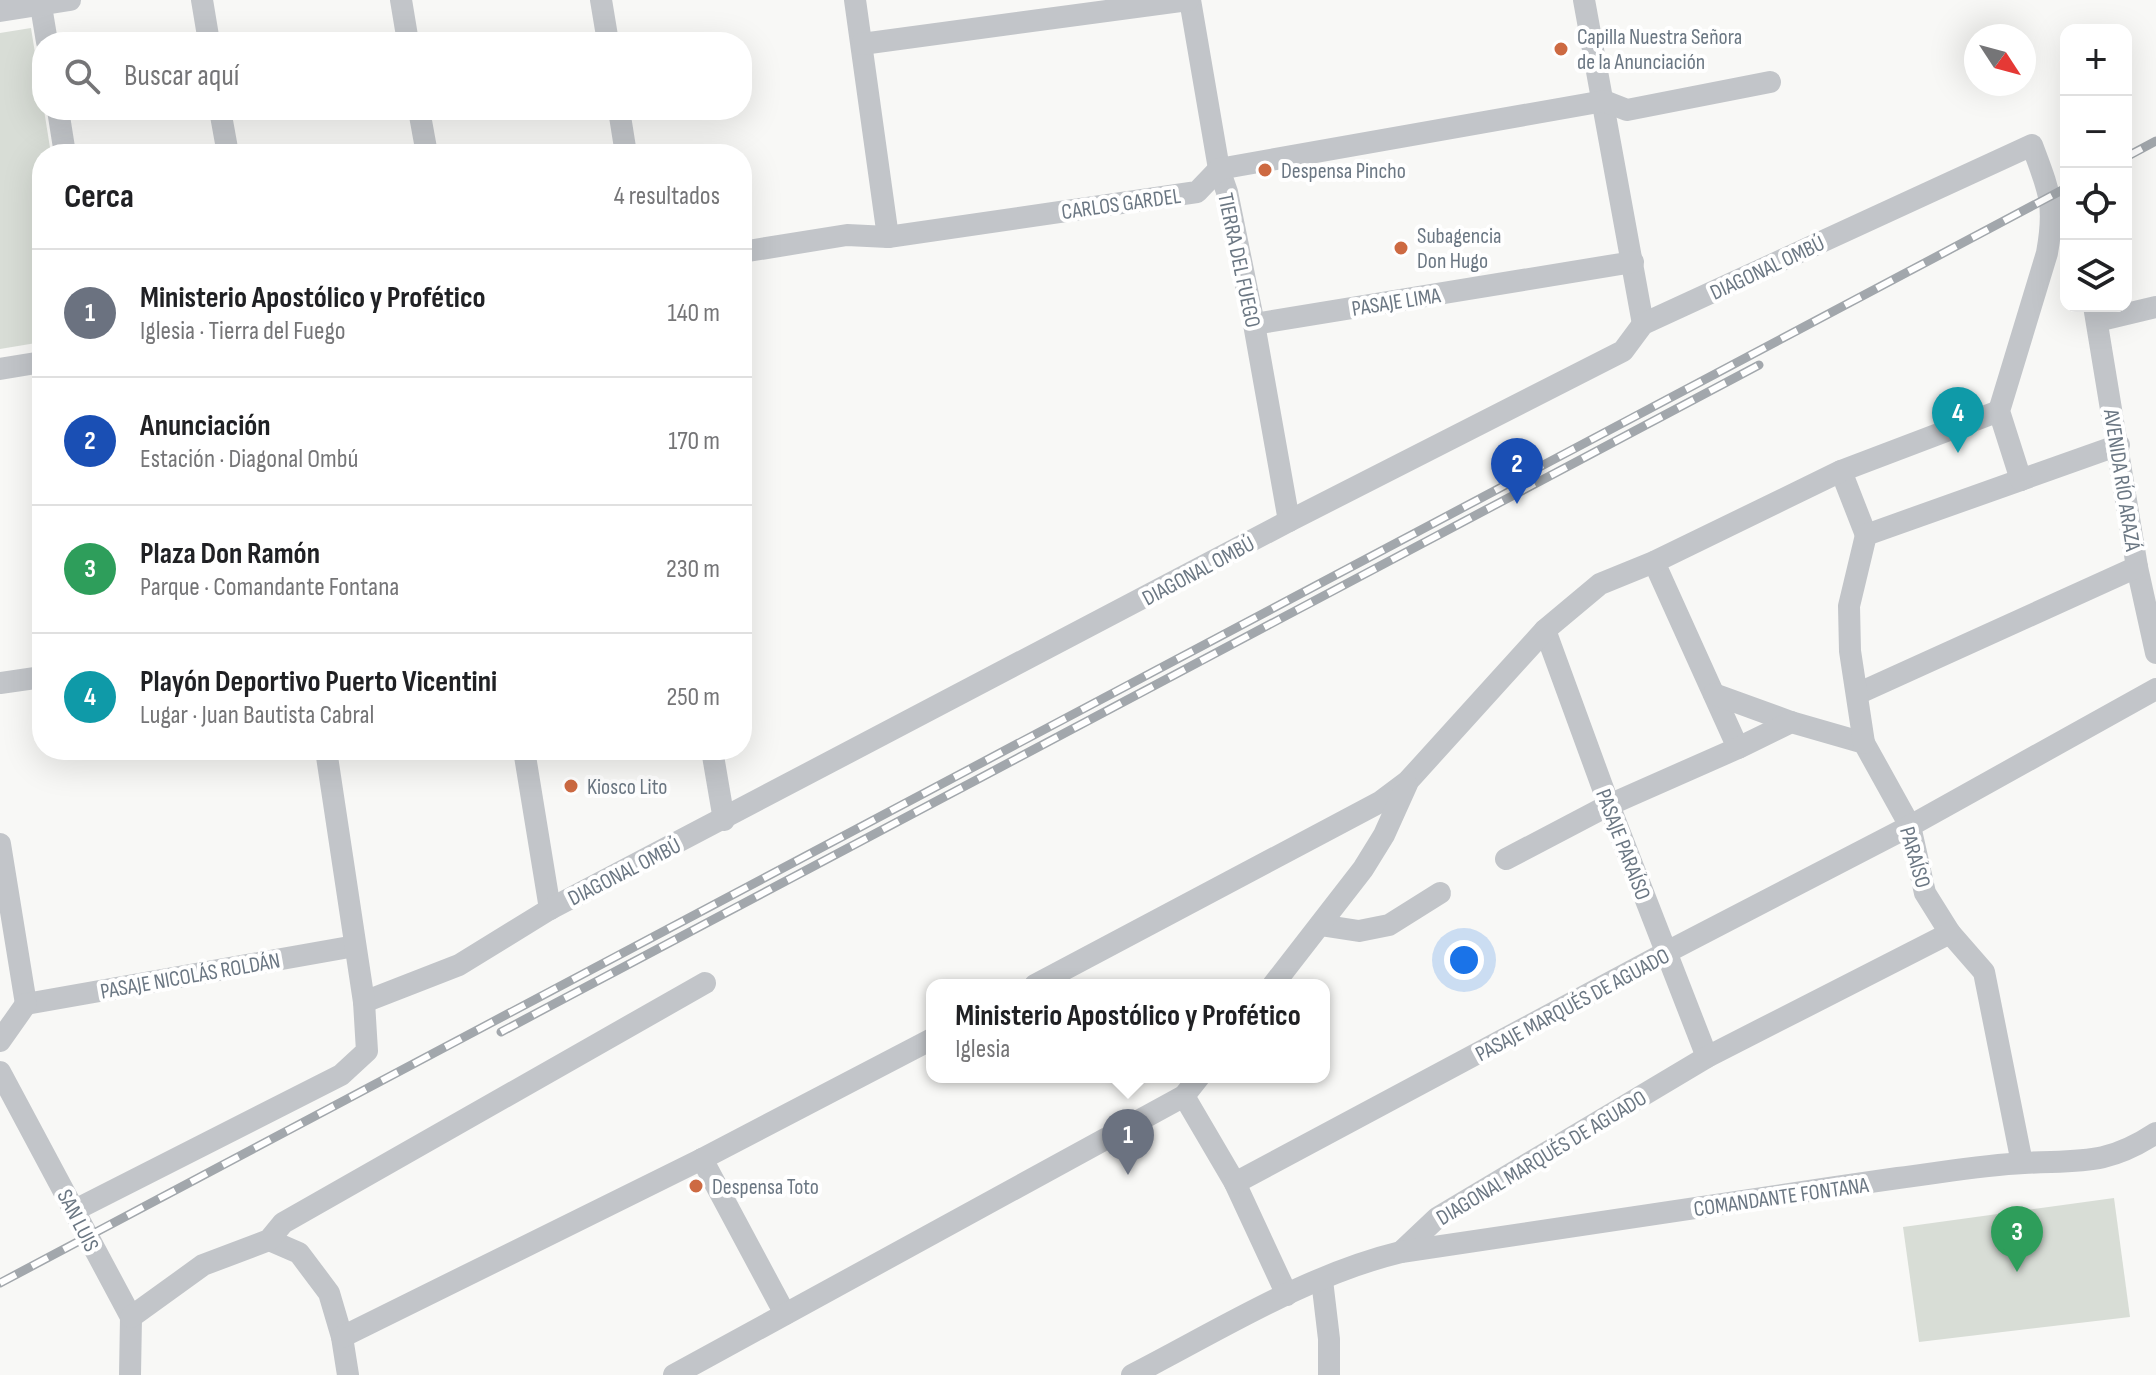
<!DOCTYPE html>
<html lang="es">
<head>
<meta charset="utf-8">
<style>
  body { margin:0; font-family:"Sofia Sans Condensed",sans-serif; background:#f6f6f6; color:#202124 }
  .controls { position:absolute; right:24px; top:24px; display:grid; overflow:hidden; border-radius:16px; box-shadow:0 8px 32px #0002 }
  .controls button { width:72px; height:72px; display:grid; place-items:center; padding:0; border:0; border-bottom:2px solid #e0e0e0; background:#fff; color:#202124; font:40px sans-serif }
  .compass { position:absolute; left:1964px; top:24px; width:72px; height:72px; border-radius:50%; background:#fff; box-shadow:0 8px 32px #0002; rotate:126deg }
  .you { position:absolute; left:1464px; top:960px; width:28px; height:28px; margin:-20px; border:6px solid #fff; border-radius:50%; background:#1a73e8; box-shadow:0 0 0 12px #1a73e833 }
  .badge { display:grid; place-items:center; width:52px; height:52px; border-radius:50%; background:#0f766e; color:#fff; font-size:26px; font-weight:700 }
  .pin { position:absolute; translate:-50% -66px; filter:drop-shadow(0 2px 4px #0008) }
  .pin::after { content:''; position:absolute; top:42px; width:28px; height:24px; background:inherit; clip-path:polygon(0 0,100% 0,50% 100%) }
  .popup { position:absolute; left:926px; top:979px; width:404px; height:104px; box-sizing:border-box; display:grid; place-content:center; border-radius:16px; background:#fff; filter:drop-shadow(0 2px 6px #0005); font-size:26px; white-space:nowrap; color:#757577 }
  .popup b { font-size:30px; color:#202124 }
  .popup::after { content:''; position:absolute; left:50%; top:100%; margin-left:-16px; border:16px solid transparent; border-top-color:#fff }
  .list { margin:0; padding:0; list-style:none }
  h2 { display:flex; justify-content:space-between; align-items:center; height:104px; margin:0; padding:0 32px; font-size:34px }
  h2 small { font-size:26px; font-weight:400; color:#757577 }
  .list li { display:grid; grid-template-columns:52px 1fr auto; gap:24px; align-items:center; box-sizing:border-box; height:128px; padding:0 32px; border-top:2px solid #e0e0e0 }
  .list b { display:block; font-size:30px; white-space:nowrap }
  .list p { margin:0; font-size:26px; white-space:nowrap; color:#757577 }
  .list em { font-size:26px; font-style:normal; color:#757577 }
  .icon { flex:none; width:44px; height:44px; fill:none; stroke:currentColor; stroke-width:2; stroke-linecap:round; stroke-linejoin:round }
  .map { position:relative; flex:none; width:2156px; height:1375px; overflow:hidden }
  .search { position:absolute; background:#fff; box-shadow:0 8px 32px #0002; left:32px; top:32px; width:720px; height:88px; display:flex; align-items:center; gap:20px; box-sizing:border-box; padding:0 28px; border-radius:32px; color:#757577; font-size:30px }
  .panel { position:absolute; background:#fff; box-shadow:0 8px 32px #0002; left:32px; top:144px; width:720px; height:616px; border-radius:32px }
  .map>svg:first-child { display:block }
  .green { fill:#d8ddd6 }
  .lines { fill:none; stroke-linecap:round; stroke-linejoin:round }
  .minor { stroke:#c2c5c9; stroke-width:22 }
  .rail-casing { stroke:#a2a7ac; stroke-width:9 }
  .rail { stroke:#fff; stroke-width:6; stroke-dasharray:18; stroke-linecap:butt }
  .poi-dot { fill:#cd6a42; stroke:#fff; stroke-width:3 }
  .labels { text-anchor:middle; stroke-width:8; stroke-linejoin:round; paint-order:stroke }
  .poi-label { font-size:22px; fill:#6b7783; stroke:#fff; text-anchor:start }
  .street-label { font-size:22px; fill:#6b7783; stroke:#fff }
</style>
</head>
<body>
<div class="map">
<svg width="2156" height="1375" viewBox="0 0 2156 1375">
  <rect width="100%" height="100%" fill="#f8f8f6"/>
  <g class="green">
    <path d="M 31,28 L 51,154 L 42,154 L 42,342 L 0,349 L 0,33 Z"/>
    <path d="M 2114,1198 L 2130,1317 L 1919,1342 L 1903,1227 Z"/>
  </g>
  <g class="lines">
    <g class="minor">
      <path d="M 40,0 L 47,42"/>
      <path d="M 202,0 L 209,42"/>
      <path d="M 401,0 L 408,42"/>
      <path d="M 601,0 L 608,42"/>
      <path d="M 855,0 L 888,237"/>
      <path d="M 1190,0 L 1219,169 L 1227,192 L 1254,324 L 1289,521"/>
      <path d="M 1584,0 L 1643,324"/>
      <path d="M 0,11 L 70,0"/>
      <path d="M 862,44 L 1188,0"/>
      <path d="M 58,110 L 65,154"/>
      <path d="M 220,110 L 228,154"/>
      <path d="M 419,110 L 427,154"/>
      <path d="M 619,110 L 626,154"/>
      <path d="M 742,252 L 847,235 L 888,237 L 1197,192 L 1219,169 L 1604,101 L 1627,110 L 1770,82"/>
      <path d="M 2094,306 L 2137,567 L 2156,653"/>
      <path d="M 2097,321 L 2156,307"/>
      <path d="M 1254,324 L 1633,262"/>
      <path d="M 0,369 L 42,362"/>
      <path d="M 1841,471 L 1866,535"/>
      <path d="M 1654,562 L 1738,748"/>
      <path d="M 1545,630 L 1609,805 L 1707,1057"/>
      <path d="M 0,683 L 42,677"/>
      <path d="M 1714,694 L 1791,722 L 1864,743 L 1910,826 L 1925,893 L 1950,933 L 1984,972 L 2022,1163"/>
      <path d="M 1857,694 L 2137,567"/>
      <path d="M 1864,743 L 1850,651 L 1849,606 L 1866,535 L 2119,445"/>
      <path d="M 524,750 L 550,909"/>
      <path d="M 712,750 L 724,820"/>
      <path d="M 0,844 L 26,1004"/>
      <path d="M 1506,859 L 1609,805 L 1738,748 L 1791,722"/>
      <path d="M 1320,925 L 1359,931 L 1389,925 L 1440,893"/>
      <path d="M 1035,985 L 1380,802 L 1408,781 L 1545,630 L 1600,584 L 1654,562 L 1841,471 L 1999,411"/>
      <path d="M 1273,985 L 1363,869 L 1384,835 L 1407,784"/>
      <path d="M 364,1002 L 459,965 L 550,909 L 1289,521 L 1623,351 L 1643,324 L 2032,145 C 2049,191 2056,204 2047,253 L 1999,411 L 2021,480"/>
      <path d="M 26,1004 L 355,946"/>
      <path d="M 0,1041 L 26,1004"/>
      <path d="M 0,1072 L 131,1317 L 130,1375"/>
      <path d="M 1184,1096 L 1235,1183 L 1287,1295"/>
      <path d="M 702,1159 L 785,1314"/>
      <path d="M 1235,1183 L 1667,952 L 1910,826 L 2156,689"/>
      <path d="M 75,1210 L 341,1075 L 367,1051 L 364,1002 L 326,750"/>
      <path d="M 269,1240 L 299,1253 L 329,1293 L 342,1337 L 348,1375"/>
      <path d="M 1401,1252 L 1437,1218 L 1707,1057 L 1950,933"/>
      <path d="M 1322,1280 L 1329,1339 L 1329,1375"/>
      <path d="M 131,1317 L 203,1265 L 269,1240 L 283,1223 L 705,983"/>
      <path d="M 342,1337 L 702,1159 L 932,1039"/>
      <path d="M 674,1375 L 1184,1096 L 1199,1077"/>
      <path d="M 1132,1375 C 1218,1331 1306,1275 1401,1252 C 1566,1227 1732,1202 1898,1178 C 1939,1173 1982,1165 2024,1163 C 2080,1160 2106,1166 2156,1133"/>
    </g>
    <defs>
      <g id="rail">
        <path d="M 2126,157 L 2156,141"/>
        <path d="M 501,1032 L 1759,365"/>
        <path d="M 0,1283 L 2066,188"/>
      </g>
    </defs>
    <use href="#rail" class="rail-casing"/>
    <use href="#rail" class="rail"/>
  </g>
  <g class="poi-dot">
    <circle cx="1561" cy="49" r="8"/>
    <circle cx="1265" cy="170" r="8"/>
    <circle cx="1401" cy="248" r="8"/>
    <circle cx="571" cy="786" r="8"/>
    <circle cx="696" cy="1186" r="8"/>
  </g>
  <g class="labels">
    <g class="poi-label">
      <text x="1577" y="44">Capilla Nuestra Señora<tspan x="1577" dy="25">de la Anunciación</tspan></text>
      <text x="1281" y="178">Despensa Pincho</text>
      <text x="1417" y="243">Subagencia<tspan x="1417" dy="25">Don Hugo</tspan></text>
      <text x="587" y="794">Kiosco Lito</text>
      <text x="712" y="1194">Despensa Toto</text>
    </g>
    <g class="street-label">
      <text transform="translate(1121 203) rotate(-8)" y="8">CARLOS GARDEL</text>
      <text transform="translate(1240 260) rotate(78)" y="8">TIERRA DEL FUEGO</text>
      <text transform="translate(1767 267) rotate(-25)" y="8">DIAGONAL OMBÚ</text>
      <text transform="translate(1396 301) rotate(-9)" y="8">PASAJE LIMA</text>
      <text transform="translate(2123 480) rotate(81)" y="8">AVENIDA RÍO ARAZÁ</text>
      <text transform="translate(1198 570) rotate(-28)" y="8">DIAGONAL OMBÚ</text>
      <text transform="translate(1624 844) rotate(69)" y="8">PASAJE PARAÍSO</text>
      <text transform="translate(1916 857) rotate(74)" y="8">PARAÍSO</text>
      <text transform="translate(624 871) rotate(-27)" y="8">DIAGONAL OMBÚ</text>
      <text transform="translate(190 975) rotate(-10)" y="8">PASAJE NICOLÁS ROLDÁN</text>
      <text transform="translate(1572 1004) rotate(-28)" y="8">PASAJE MARQUÉS DE AGUADO</text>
      <text transform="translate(1541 1157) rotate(-31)" y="8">DIAGONAL MARQUÉS DE AGUADO</text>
      <text transform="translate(1781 1196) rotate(-8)" y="8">COMANDANTE FONTANA</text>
      <text transform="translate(79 1220) rotate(63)" y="8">SAN LUIS</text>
    </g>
  </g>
</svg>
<div class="controls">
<button>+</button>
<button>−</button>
<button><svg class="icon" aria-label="locate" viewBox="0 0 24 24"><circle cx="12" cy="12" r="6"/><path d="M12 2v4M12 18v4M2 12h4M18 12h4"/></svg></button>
<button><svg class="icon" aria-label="layers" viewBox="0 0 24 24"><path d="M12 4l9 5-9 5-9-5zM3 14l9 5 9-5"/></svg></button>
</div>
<svg class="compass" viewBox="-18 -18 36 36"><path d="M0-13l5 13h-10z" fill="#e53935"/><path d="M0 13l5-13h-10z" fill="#757577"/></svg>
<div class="you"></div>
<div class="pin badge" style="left:1128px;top:1175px;background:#6b7280">1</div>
<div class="popup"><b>Ministerio Apostólico y Profético</b>Iglesia</div>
<div class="pin badge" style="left:1517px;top:504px;background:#1a4fb4">2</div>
<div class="pin badge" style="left:2017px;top:1272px;background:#2e9e5b">3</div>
<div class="pin badge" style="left:1958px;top:453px;background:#0f9aa8">4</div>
<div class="search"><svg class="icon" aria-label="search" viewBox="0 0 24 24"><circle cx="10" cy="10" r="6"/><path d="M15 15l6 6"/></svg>Buscar aquí</div>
<section class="panel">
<h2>Cerca<small>4 resultados</small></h2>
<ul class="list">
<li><span class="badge" style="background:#6b7280">1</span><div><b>Ministerio Apostólico y Profético</b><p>Iglesia · Tierra del Fuego</p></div><em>140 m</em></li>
<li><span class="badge" style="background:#1a4fb4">2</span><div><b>Anunciación</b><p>Estación · Diagonal Ombú</p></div><em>170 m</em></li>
<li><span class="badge" style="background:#2e9e5b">3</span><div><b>Plaza Don Ramón</b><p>Parque · Comandante Fontana</p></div><em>230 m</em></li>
<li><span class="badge" style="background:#0f9aa8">4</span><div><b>Playón Deportivo Puerto Vicentini</b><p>Lugar · Juan Bautista Cabral</p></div><em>250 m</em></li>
</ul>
</section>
</div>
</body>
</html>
